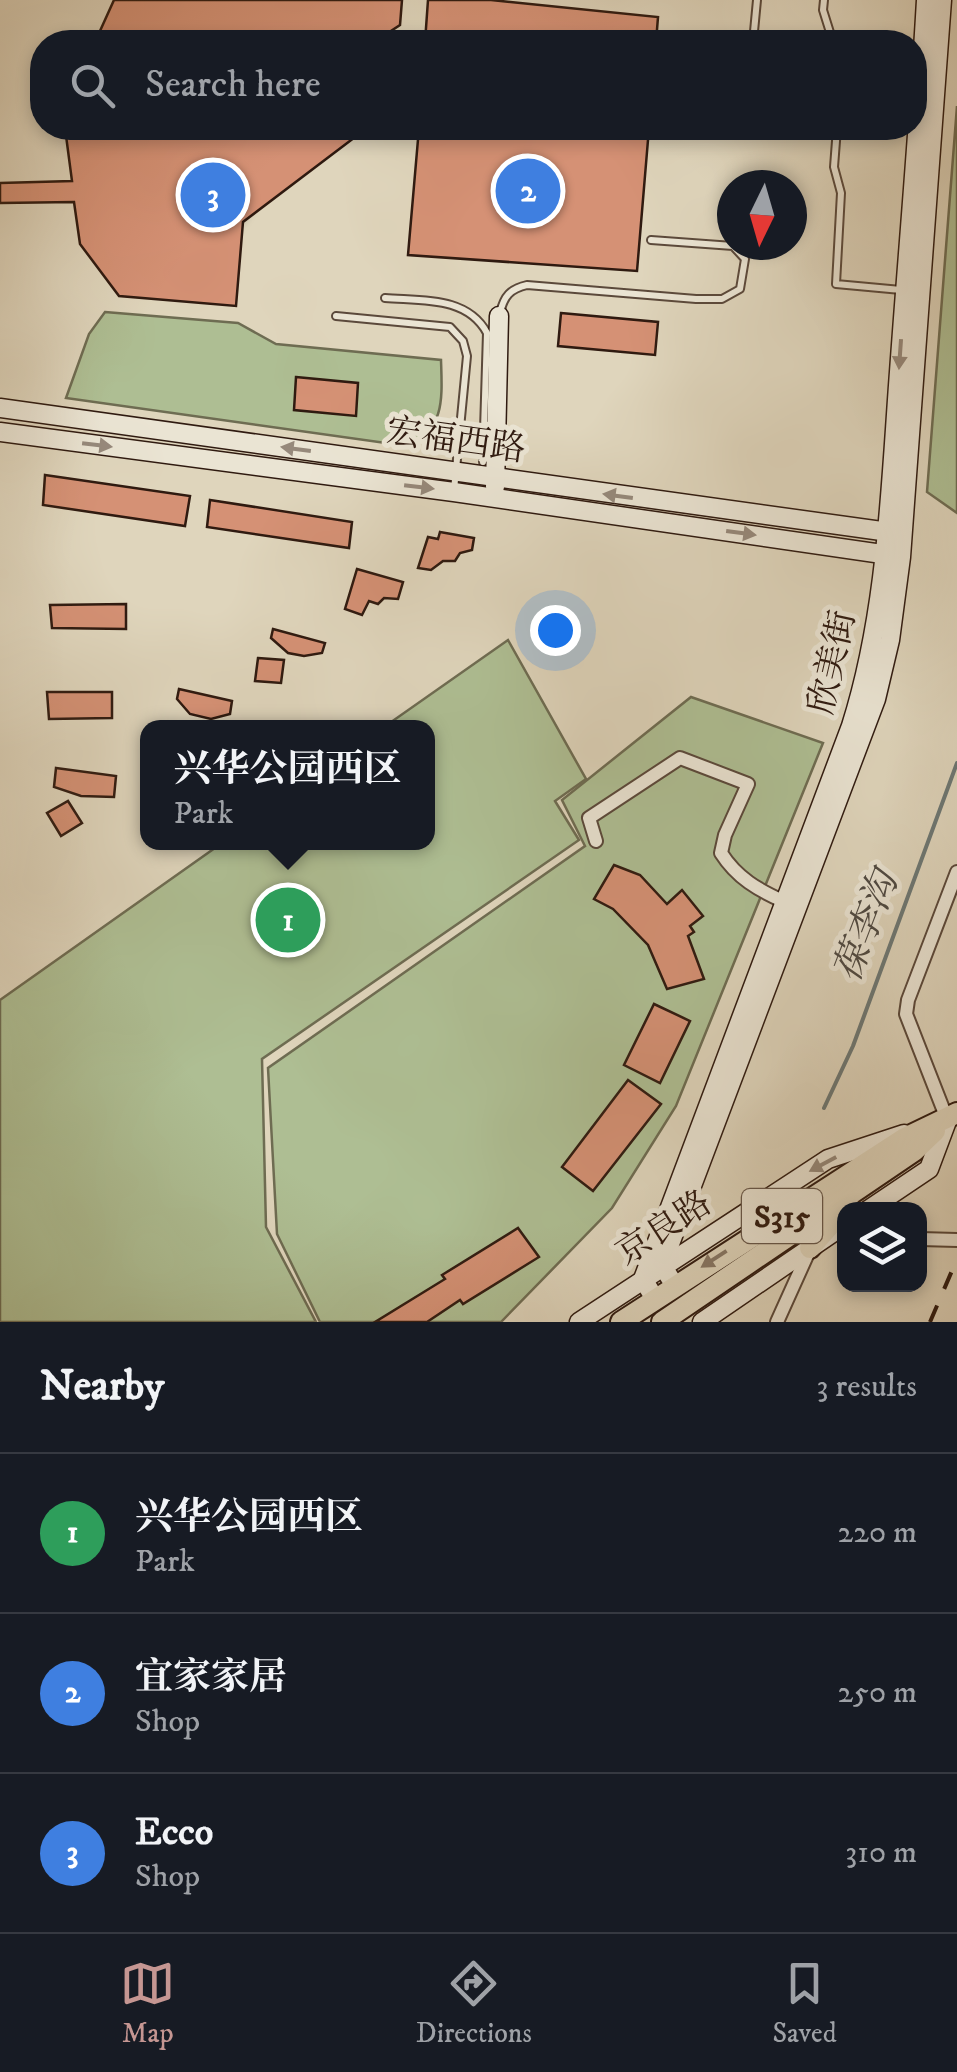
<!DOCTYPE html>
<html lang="en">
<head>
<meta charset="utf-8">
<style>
  body { margin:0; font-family:"IM FELL DW Pica","Noto Serif SC",serif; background:#242831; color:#f1f3f6 }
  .controls { position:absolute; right:30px; bottom:30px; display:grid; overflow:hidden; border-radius:20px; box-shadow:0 5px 15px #0003 }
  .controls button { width:90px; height:90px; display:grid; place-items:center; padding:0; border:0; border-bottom:2px solid #363941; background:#171b24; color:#f1f3f6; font:50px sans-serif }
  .compass { position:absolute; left:717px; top:170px; width:90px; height:90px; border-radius:50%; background:#171b24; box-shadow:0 5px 15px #0003; rotate:185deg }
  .you { position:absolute; left:555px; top:630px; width:35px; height:35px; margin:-25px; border:8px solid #fff; border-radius:50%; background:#1a73e8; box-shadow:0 0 0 15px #1a73e833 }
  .badge { display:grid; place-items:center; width:65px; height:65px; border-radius:50%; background:#c59692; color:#fff; font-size:32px; font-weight:700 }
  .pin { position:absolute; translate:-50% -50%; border:5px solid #fff; box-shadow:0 2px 10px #0006 }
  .popup { position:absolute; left:140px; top:720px; width:295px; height:130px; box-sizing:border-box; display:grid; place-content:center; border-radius:20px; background:#171b24; filter:drop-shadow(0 2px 8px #0005); font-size:32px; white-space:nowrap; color:#9ea1a6 }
  .popup b { font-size:38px; color:#f1f3f6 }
  .popup::after { content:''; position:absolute; left:50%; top:100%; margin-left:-20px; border:20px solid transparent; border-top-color:#171b24 }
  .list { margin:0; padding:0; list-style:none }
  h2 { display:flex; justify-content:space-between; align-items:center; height:130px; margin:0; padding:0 40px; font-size:42px }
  h2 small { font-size:32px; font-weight:400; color:#9ea1a6 }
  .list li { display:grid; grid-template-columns:65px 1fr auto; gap:30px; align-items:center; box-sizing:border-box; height:160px; padding:0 40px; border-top:2px solid #363941 }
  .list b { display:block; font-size:38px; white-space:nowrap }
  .list p { margin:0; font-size:32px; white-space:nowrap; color:#9ea1a6 }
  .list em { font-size:32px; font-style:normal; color:#9ea1a6 }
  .icon { flex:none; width:55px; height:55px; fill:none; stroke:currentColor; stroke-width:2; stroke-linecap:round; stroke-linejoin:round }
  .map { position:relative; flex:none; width:957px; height:1322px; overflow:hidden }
  .search { position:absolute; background:#171b24; box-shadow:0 5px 15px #0003; left:30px; right:30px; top:30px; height:110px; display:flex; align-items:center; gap:25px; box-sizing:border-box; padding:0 35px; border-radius:40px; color:#9ea1a6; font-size:38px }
  .sheet { height:610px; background:#171b24 }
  nav { display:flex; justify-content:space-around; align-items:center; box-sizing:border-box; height:140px; border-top:2px solid #363941; background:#171b24; font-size:28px; color:#9ea1a6 }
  nav a { display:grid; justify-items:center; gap:5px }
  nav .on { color:#c59692 }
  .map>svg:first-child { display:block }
  .green { fill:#aebe93; stroke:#6e6c52; stroke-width:2.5 }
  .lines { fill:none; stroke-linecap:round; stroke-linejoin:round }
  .stream { stroke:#6d7875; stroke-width:4 }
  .building { fill:#d59175; stroke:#2f1a10; stroke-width:2.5 }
  .lane-casing { stroke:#5b493b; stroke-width:10 }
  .street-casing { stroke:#5b493b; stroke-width:16 }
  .secondary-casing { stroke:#2f1a10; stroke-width:21 }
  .primary-casing { stroke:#2f1a10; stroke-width:24 }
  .lane { stroke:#eae4d3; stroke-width:6 }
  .street { stroke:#eae4d3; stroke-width:12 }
  .secondary { stroke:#eae4d3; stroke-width:18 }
  .primary { stroke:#dfd5bc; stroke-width:20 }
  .rail { stroke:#2f1a10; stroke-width:4; stroke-dasharray:18 18; stroke-linecap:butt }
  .oneway { fill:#96897b }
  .oneway2 { fill:#877866 }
  .labels { text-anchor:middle; stroke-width:10; stroke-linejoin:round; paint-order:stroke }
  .shield { fill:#eae4d3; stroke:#67574a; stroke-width:2.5 }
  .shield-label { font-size:32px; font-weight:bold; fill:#2f1a10 }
  .street-label { font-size:35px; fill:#2f1a10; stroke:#eae4d3 }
  .water-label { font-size:38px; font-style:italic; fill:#4e4942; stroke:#eae4d3 }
</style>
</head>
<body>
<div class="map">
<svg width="957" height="1322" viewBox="0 0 957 1322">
  <rect width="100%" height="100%" fill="#dfd5bc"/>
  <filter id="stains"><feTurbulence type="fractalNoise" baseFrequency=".002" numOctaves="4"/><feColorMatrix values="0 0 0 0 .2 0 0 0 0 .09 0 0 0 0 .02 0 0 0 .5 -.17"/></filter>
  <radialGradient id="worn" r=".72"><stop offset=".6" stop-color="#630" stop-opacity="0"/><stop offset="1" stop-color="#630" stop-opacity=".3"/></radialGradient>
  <g class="green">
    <path d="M 957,106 L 957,513 L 927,492 Z"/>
    <path d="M 105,312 L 238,323 L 276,344 L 441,360 C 442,395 446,431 407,446 L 66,398 L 89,334 Z"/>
    <path d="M 508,640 L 586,779 L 555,801 L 579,840 L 262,1059 L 266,1227 L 316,1322 L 0,1322 L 0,1000 L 222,843 L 428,842 L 428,728 L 384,727 Z"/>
    <path d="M 691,697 L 823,743 L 676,1106 L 612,1208 L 501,1322 L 320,1322 L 277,1234 L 268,1068 L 585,846 L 562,800 Z"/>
  </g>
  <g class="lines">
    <path class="stream" d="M 824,1108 L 853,1046 L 957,763"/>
  </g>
  <g class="building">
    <path d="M 114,0 L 402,0 L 400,25 L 374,42 L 95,42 Z"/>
    <path d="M 428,0 L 491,0 L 658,17 L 656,42 L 425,42 Z"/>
    <path d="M 65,128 L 367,128 L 243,222 L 236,306 L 119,296 L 80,244 L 74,202 L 0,203 L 0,183 L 72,181 Z"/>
    <path d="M 419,128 L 649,128 L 637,271 L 408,255 Z"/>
    <path d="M 561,313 L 658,322 L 655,355 L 558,346 Z"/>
    <path d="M 296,377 L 358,383 L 356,416 L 294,410 Z"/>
    <path d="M 45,475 L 190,496 L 185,526 L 43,505 Z"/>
    <path d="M 210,500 L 352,522 L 349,548 L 207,527 Z"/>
    <path d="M 440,532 L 474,538 L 472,550 L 460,553 L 455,561 L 443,561 L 431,570 L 418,568 L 428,537 L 438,539 Z"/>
    <path d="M 357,569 L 403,582 L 398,599 L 384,598 L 378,604 L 369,601 L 362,615 L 345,609 Z"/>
    <path d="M 126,604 L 126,629 L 52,628 L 50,605 Z"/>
    <path d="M 273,629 L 325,643 L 322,653 L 304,656 L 288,653 L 271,638 Z"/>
    <path d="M 258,658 L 284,660 L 281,683 L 255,681 Z"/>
    <path d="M 179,689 L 232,701 L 230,714 L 211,719 L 190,714 L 177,699 Z"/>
    <path d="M 47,692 L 112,692 L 112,718 L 49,719 Z"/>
    <path d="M 56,768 L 116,776 L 114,797 L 81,796 L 54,787 Z"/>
    <path d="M 68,801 L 82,823 L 61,836 L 47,813 Z"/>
    <path d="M 614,865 L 640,875 L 667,904 L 682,890 L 703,916 L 690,926 L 694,932 L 688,936 L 704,979 L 667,989 L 648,945 L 613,909 L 594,899 Z"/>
    <path d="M 654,1004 L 690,1021 L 660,1083 L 624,1065 Z"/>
    <path d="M 628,1080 L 661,1104 L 593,1191 L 562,1167 Z"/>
    <path d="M 518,1228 L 539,1257 L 463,1304 L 460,1300 L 427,1322 L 375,1322 L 445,1279 L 442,1275 Z"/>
  </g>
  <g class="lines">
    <defs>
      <g id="lane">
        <path d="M 824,0 L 823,10 L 833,42"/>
        <path d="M 753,42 L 757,0"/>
        <path d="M 837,128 L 834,167 L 841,193 L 836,284 L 901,290"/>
        <path d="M 385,298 C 422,301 467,296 487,333 L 483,462"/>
        <path d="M 500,313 C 504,296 510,289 527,285 L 696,299 L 722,299 L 740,289 L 745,259 L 733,246 L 651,240"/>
        <path d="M 336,316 L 450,327 L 463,341 L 467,356 L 454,490"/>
      </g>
      <g id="street">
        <path d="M 596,841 L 589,818 L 680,758 L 748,784 L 725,835 L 721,853 C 737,878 758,890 785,902"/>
        <path d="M 947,1119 L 906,1014 L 908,1000 L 957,872"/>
        <path d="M 920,1239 L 957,1240"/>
        <path d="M 777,1322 L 809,1251"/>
      </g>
      <g id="secondary">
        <path d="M 0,408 L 896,533"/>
        <path d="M 0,432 L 454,492 L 896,556"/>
        <path d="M 495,487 L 499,316"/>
        <path d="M 868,1210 L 929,1169 L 947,1121"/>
        <path d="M 675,1286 L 662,1265 L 876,699 L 890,640 L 901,557 L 942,0"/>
        <path d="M 655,1299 L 643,1279 L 851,726 C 887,612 890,492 899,372 C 908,248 919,124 926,0"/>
        <path d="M 579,1322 L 828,1159 L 904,1134"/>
        <path d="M 702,1322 L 844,1225"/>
      </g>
      <g id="primary">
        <path d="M 810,1248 L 848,1205"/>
        <path d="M 621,1322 L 905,1138 L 957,1113"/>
        <path d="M 662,1322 L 914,1151 L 935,1131"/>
      </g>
    </defs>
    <use href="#lane" class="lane-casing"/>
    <use href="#street" class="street-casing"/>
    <use href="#secondary" class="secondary-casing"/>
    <use href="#primary" class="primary-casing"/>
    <use href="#lane" class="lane"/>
    <use href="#street" class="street"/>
    <use href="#secondary" class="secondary"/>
    <use href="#primary" class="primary"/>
    <path class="rail" d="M 930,1322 L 957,1259"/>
  </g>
  <defs><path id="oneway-solid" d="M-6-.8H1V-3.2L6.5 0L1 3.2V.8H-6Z" transform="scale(2.5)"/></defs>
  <g class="oneway">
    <use href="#oneway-solid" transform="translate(900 354) rotate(94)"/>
    <use href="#oneway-solid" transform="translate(97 445) rotate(7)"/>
    <use href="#oneway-solid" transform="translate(296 449) rotate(-172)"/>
    <use href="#oneway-solid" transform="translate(419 487) rotate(7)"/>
    <use href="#oneway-solid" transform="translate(618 496) rotate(-172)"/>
    <use href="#oneway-solid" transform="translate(741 533) rotate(8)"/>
    <use href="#oneway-solid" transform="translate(823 1164) rotate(152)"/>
  </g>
  <use class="oneway2" href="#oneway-solid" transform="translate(714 1259) rotate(147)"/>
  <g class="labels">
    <rect class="shield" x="742" y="1189" width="80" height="54" rx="8"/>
    <g class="shield-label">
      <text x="782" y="1227">S315</text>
    </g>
    <g class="street-label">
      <text transform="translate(456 439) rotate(8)" y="12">宏福西路</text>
      <text transform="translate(831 662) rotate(-77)" y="12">欣美街</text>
      <text transform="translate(663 1227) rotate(-33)" y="12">京良路</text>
    </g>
    <g class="water-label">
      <text transform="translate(865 926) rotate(-69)" y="13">葆李沟</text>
    </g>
  </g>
  <rect width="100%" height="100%" filter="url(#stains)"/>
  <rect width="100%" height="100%" fill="url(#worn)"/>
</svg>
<div class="controls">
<button><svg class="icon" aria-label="layers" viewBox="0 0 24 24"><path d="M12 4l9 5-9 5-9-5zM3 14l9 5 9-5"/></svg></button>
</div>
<svg class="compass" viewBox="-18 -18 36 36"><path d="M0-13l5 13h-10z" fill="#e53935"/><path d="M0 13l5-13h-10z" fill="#9ea1a6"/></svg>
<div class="you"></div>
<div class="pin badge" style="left:288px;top:920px;background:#2e9e5b">1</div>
<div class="popup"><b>兴华公园西区</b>Park</div>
<div class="pin badge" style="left:528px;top:191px;background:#3f7fe0">2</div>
<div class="pin badge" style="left:213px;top:195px;background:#3f7fe0">3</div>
<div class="search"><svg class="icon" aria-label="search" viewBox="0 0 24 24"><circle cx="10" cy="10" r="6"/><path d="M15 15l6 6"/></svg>Search here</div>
</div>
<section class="sheet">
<h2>Nearby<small>3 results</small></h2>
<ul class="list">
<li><span class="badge" style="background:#2e9e5b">1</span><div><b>兴华公园西区</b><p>Park</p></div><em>220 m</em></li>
<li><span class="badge" style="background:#3f7fe0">2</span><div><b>宜家家居</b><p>Shop</p></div><em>250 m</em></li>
<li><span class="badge" style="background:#3f7fe0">3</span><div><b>Ecco</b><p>Shop</p></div><em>310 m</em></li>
</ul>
</section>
<nav>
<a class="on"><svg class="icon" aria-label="map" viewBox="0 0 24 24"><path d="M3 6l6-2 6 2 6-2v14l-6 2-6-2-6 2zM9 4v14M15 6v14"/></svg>Map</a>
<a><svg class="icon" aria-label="directions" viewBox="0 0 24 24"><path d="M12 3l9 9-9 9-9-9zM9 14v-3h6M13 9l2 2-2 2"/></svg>Directions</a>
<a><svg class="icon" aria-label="saved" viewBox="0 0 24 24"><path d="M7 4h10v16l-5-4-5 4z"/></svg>Saved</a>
</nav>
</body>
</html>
